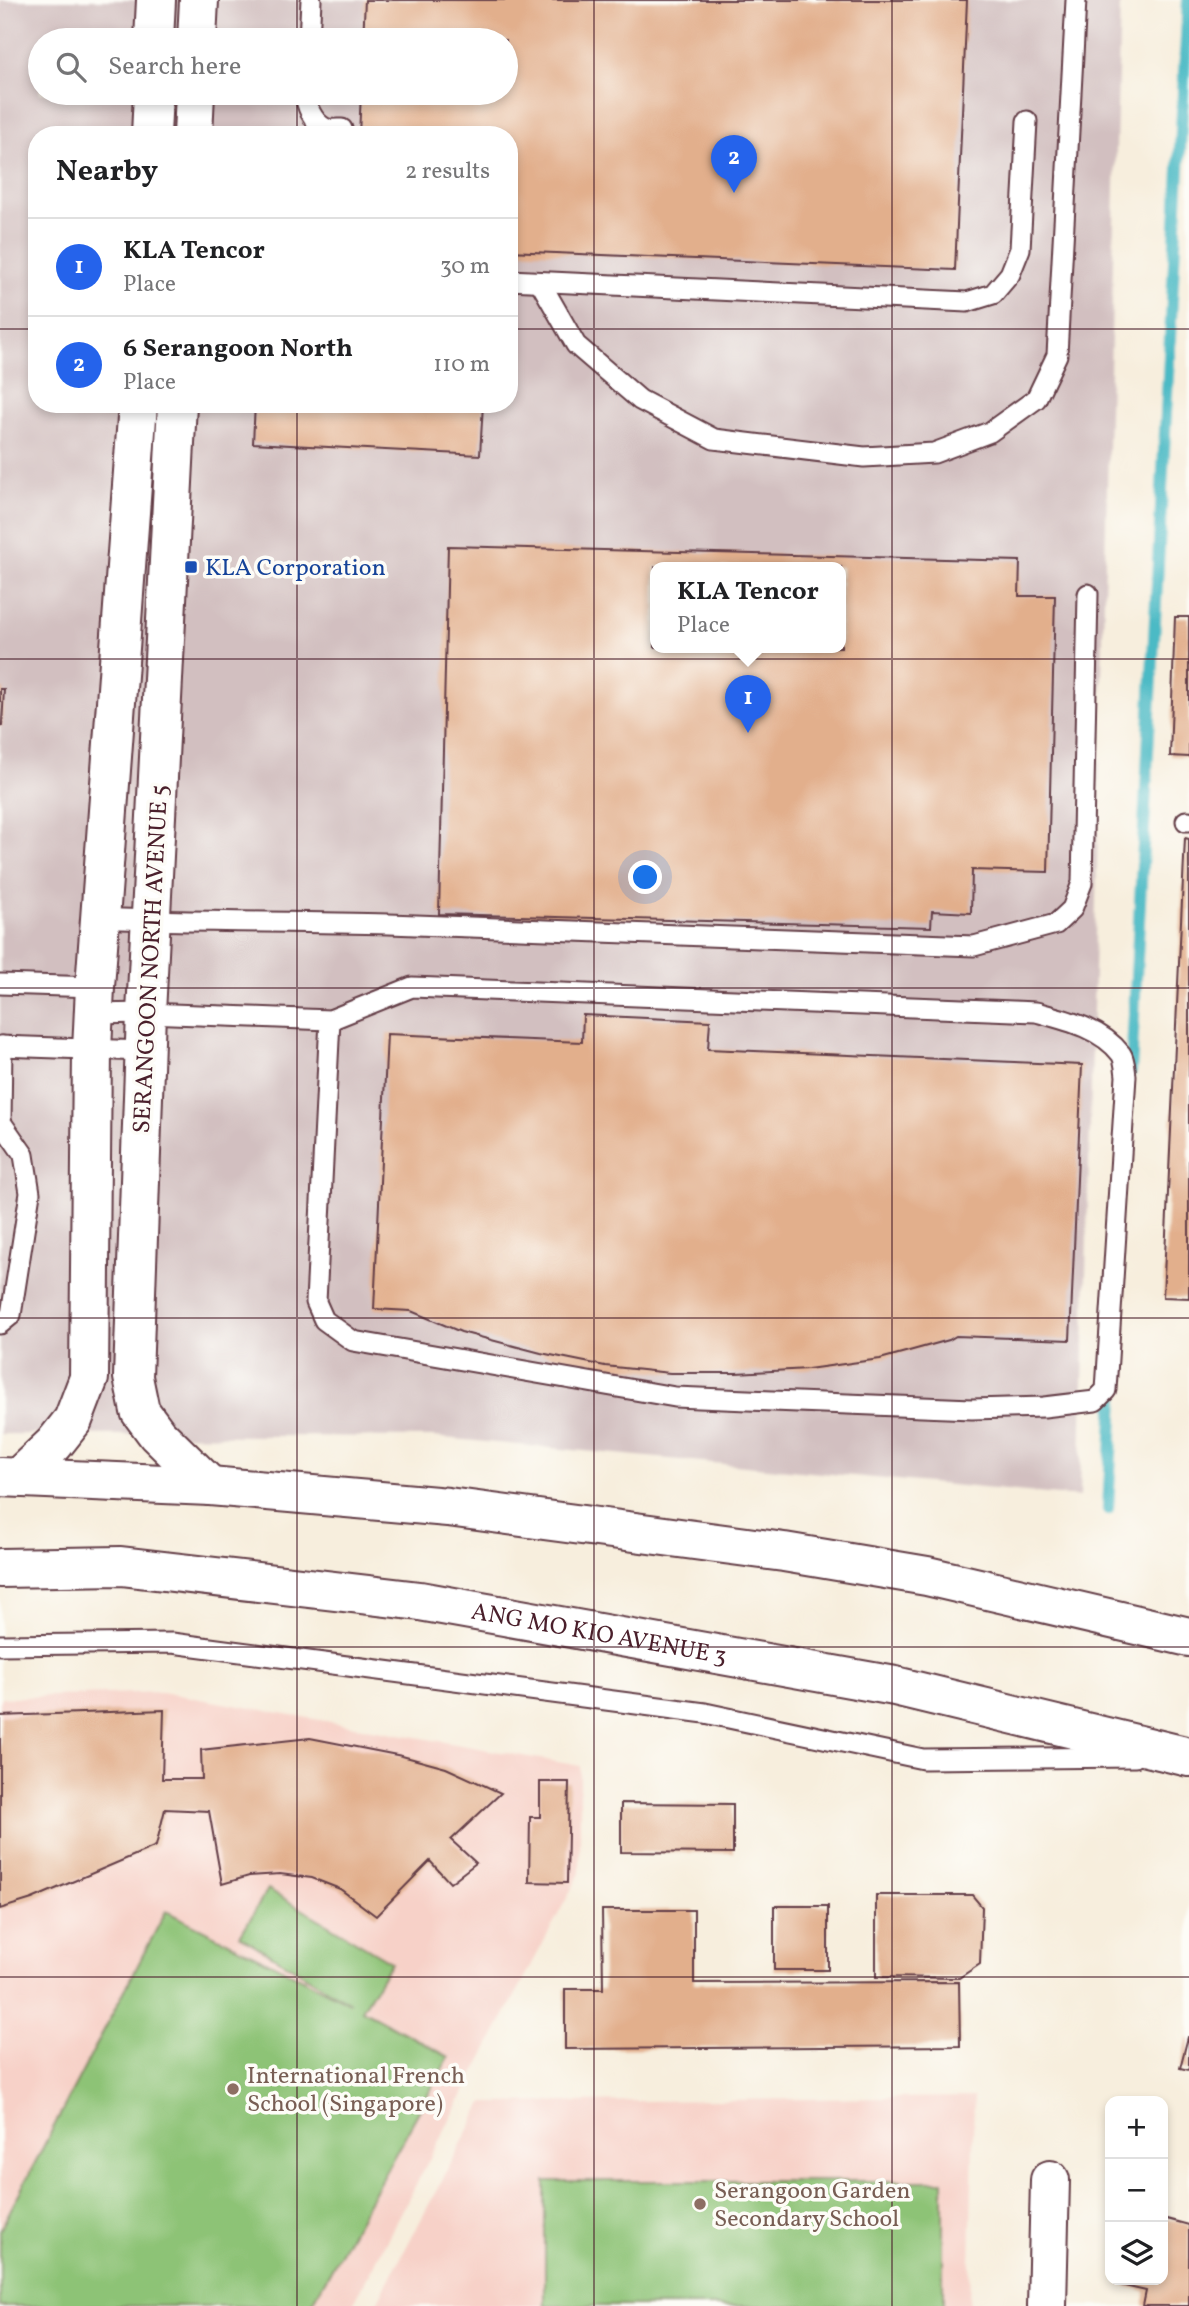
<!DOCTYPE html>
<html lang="en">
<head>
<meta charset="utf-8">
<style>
  body { margin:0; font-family:Vollkorn,serif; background:#f6f6f6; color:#202124 }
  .controls { position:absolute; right:21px; bottom:21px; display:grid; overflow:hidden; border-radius:14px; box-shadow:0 4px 10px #0003 }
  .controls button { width:63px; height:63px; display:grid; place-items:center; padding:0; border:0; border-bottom:2px solid #e0e0e0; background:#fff; color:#202124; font:35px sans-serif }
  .you { position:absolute; left:646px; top:878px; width:24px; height:24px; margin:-18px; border:5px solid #fff; border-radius:50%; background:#1a73e8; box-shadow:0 0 0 10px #1a73e833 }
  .badge { display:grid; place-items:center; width:46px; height:46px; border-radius:50%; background:#2563eb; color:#fff; font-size:23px; font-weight:700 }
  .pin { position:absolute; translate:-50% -58px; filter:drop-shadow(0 2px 4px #0008) }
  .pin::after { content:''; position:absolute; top:37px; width:24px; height:21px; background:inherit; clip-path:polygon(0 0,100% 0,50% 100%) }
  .popup { position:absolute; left:650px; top:562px; width:196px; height:91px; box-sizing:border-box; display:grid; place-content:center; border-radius:14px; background:#fff; filter:drop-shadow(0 2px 5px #0005); font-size:23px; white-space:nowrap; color:#757577 }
  .popup b { font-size:26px; color:#202124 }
  .popup::after { content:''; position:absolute; left:50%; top:100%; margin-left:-14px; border:14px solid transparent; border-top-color:#fff }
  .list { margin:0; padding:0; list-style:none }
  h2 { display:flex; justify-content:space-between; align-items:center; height:91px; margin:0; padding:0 28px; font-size:30px }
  h2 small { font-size:23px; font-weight:400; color:#757577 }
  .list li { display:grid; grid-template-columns:46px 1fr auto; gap:21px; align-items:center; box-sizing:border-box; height:98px; padding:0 28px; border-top:2px solid #e0e0e0 }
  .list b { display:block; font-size:26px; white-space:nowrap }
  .list p { margin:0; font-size:23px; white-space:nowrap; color:#757577 }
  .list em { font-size:23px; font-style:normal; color:#757577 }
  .icon { flex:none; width:38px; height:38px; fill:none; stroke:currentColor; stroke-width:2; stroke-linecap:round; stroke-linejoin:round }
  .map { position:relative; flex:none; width:1189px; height:2306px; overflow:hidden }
  .search { position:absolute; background:#fff; box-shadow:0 4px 10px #0003; left:28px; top:28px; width:490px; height:77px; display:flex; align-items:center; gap:18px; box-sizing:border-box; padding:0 24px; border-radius:38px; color:#757577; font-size:26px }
  .panel { position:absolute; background:#fff; box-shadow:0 4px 10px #0003; left:28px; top:126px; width:490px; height:287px; border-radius:28px }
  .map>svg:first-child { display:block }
  .built { fill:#f7d1c8 }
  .industrial { fill:#d2bfc0; fill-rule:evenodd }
  .green { fill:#8dc376; stroke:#6c7150; stroke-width:2 }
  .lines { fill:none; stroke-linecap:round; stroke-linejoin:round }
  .stream { stroke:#4cbac5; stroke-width:12 }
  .building { fill:#e2af8c; fill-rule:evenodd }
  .lane-casing { stroke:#643e46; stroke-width:23 }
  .street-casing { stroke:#643e46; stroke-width:42 }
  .secondary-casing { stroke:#643e46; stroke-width:42 }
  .highway-casing { stroke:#643e46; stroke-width:42 }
  .lane { stroke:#fff; stroke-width:19 }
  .street { stroke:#fff; stroke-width:38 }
  .secondary { stroke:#fff; stroke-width:38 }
  .highway { stroke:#fff; stroke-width:38 }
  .grid { fill:none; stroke:#4a1f2b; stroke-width:2; stroke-opacity:0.55 }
  .transit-dot { fill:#1a4fb4; stroke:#fdfcf7; stroke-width:2.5 }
  .education-dot { fill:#8d6e63; stroke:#fdfcf7; stroke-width:2.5 }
  .labels { text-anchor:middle; stroke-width:7; stroke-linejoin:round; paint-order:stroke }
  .transit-label { font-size:24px; fill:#164399; stroke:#fdfcf7; text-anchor:start }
  .street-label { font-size:24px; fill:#4a1f2b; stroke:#fdfcf7 }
  .education-label { font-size:24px; fill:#785e54; stroke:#fdfcf7; text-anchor:start }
</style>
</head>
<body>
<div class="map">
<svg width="1189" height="2306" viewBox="0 0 1189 2306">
  <rect width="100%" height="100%" fill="#fdfcf7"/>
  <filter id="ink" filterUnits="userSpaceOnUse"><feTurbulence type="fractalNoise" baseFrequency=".0143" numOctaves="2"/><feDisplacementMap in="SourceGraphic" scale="14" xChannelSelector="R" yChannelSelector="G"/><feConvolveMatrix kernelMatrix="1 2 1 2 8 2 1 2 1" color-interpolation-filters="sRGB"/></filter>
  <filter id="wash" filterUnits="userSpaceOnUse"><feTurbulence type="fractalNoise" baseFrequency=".00686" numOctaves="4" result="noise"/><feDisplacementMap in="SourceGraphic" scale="28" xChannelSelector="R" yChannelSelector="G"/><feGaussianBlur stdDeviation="1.57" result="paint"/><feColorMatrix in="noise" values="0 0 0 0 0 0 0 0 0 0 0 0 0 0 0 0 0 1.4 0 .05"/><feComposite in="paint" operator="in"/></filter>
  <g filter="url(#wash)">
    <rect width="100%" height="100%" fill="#f7eedd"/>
    <g class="built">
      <path d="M 161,1692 L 580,1766 L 580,1873 L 352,2306 L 0,2306 L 0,1698 Z"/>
      <path d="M 974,2097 L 969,2306 L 375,2306 L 483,2103 Z"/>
    </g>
    <path class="industrial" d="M 0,0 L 1120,0 L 1080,1497 L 433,1437 L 0,1434 ZM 40,40 L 506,40 L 506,93 L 40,93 ZM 37,135 L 509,135 L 509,404 L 37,404 ZM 655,567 L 841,567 L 841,647 L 655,647 Z"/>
    <g class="green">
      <path d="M 268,1889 L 391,1962 L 362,2010 L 449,2057 L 311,2306 L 0,2306 L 0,2230 L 166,1911 L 350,2003 L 240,1936 Z"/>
      <rect x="545" y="2181" width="398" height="125"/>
    </g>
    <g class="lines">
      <g class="stream">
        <path d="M 1131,1071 L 1188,0"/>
        <path d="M 1108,1509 L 1115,1380"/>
      </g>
    </g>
    <g id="blocks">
      <g class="building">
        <path d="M 365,0 L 967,0 L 955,270 L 509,251 L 509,135 L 359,135 L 361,93 L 506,93 L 506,40 L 363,40 Z"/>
        <path d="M 255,404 L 483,404 L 480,455 L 253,443 Z"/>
        <path d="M 448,546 L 1020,561 L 1019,596 L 1055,596 L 1048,872 L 972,870 L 971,913 L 932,911 L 931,927 L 439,914 ZM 655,567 L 841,567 L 841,647 L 655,647 Z"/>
        <path d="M 1175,617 L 1189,617 L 1189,757 L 1170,756 Z"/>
        <path d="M 0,689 L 4,689 L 2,726 L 0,726 Z"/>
        <path d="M 1185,838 L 1189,839 L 1189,1298 L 1163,1297 Z"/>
        <path d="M 583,1015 L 710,1021 L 708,1049 L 1082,1065 L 1070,1340 L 956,1336 L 949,1340 L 880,1359 L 808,1369 L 736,1373 L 670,1373 L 605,1366 L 541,1353 L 461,1332 L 411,1311 L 374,1309 L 387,1034 L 582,1042 Z"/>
        <path d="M 164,1710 L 162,1779 L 202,1779 L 201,1750 L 310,1738 L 402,1756 L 446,1768 L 501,1793 L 451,1840 L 476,1863 L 450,1883 L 430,1861 L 376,1916 L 340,1889 L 312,1878 L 280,1874 L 249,1876 L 222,1884 L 209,1811 L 165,1809 L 156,1846 L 32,1899 L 0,1909 L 0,1716 Z"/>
        <path d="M 540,1782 L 569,1782 L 567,1883 L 529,1882 L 530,1817 L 540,1817 Z"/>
        <path d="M 621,1803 L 733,1804 L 733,1853 L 621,1852 Z"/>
        <path d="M 876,1895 L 972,1895 L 982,1907 L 980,1964 L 959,1978 L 876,1977 Z"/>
        <rect x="774" y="1906" width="54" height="64"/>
        <path d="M 602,1910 L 694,1910 L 694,1983 L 959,1982 L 960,2046 L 565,2049 L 565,1989 L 603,1989 Z"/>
        <path d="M 1188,2037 L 1189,2037 L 1189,2070 L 1180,2068 Z"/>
        <path d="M 1163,2218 L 1189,2225 L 1189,2306 L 1143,2306 L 1146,2291 L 1120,2285 L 1121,2280 L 1163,2280 Z"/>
      </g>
    </g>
  </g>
  <g filter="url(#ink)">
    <use href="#blocks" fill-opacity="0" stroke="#643e46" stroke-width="2"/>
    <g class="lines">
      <defs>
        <g id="lane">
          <path d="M 309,40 L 311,0"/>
          <path d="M 306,93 C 305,105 313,122 325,128 C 329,130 337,129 342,129"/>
          <path d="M 509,280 L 967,302 L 993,294 L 1010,274 L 1020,249 L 1027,121"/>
          <path d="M 540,282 L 576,345 L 640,400 L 714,439 L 864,457 L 934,453 L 990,432 L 1036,399 L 1057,355 L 1076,0"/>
          <path d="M 1186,821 L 1189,821"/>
          <path d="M 99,918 C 195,923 292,921 389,924 L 974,946 L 1056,924 L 1072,909 L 1082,883 L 1088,594"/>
          <path d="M 0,984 L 95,987"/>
          <path d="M 93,1014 L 146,1013 L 330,1020 L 412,987 L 1036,1012 C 1066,1020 1101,1028 1121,1054 C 1125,1060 1125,1069 1126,1076 L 1106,1390 L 1095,1401 L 1044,1407 L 972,1409 L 675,1397 L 353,1341 L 324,1320 L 316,1302 L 330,1020"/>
          <path d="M 0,1046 L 144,1051"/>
          <path d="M 0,1324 L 11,1315 L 30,1193 L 24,1155 L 1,1122 L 2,1046"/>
          <path d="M 0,1645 L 172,1643 L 705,1713 L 923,1759 L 1135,1757"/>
        </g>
        <path id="street" d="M 1047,2306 L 1050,2180"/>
        <g id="secondary">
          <path d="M 154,40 L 156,0"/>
          <path d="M 197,40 L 199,0"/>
          <path d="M 151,135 L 153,93"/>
          <path d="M 193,135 L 195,93"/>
          <path d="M 177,404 L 146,1013 L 133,1377 L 140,1411 L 157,1434 L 210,1486"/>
          <path d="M 20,1476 L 54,1444 L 73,1420 L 89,1378 L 92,1050 L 95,987 L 138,404"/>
        </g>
        <g id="highway">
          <path d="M 0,1477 L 210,1486 L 448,1507 L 784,1552 L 927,1576 L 1189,1637"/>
          <path id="s1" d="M 0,1568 L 121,1566 L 420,1601 L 895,1686 L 1189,1757"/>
        </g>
      </defs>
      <use href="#lane" class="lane-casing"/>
      <use href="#street" class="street-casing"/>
      <use href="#secondary" class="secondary-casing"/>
      <use href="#highway" class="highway-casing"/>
      <use href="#lane" class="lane"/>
      <use href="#street" class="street"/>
      <use href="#secondary" class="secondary"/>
      <use href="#highway" class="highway"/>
    </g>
  </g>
  <path class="grid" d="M 297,0 L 297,40M 594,0 L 594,2306M 892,0 L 892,2306M 297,93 L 297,135M 0,329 L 37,329M 509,329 L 1189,329M 297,404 L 297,2306M 0,659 L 1189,659M 0,988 L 1189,988M 0,1318 L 1189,1318M 0,1647 L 1189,1647M 0,1977 L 1189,1977"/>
  <rect class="transit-dot" x="184" y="560" width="14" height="14" rx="3.5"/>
  <g class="education-dot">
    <circle cx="233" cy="2089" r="7"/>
    <circle cx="700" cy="2204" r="7"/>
  </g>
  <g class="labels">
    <g class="transit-label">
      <text x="205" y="575">KLA Corporation</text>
    </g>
    <g class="street-label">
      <text transform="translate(150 959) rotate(-87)" y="8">SERANGOON NORTH AVENUE 5</text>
      <text dy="8" stroke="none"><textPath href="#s1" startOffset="604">ANG MO KIO AVENUE 3</textPath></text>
    </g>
    <g class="education-label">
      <text x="247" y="2083">International French<tspan x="247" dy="28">School (Singapore)</tspan></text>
      <text x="714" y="2198">Serangoon Garden<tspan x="714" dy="28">Secondary School</tspan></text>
    </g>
  </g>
</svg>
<div class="controls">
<button>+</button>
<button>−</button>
<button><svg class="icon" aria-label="layers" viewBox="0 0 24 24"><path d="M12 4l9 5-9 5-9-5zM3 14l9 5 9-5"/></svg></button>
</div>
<div class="you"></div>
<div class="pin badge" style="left:748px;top:733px">1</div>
<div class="popup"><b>KLA Tencor</b>Place</div>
<div class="pin badge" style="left:734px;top:193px">2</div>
<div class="search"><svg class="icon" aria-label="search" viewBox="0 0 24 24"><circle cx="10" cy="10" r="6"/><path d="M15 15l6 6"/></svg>Search here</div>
<section class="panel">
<h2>Nearby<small>2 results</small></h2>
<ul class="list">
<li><span class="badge">1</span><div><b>KLA Tencor</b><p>Place</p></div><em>30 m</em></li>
<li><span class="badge">2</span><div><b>6 Serangoon North</b><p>Place</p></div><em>110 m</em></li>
</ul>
</section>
</div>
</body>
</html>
